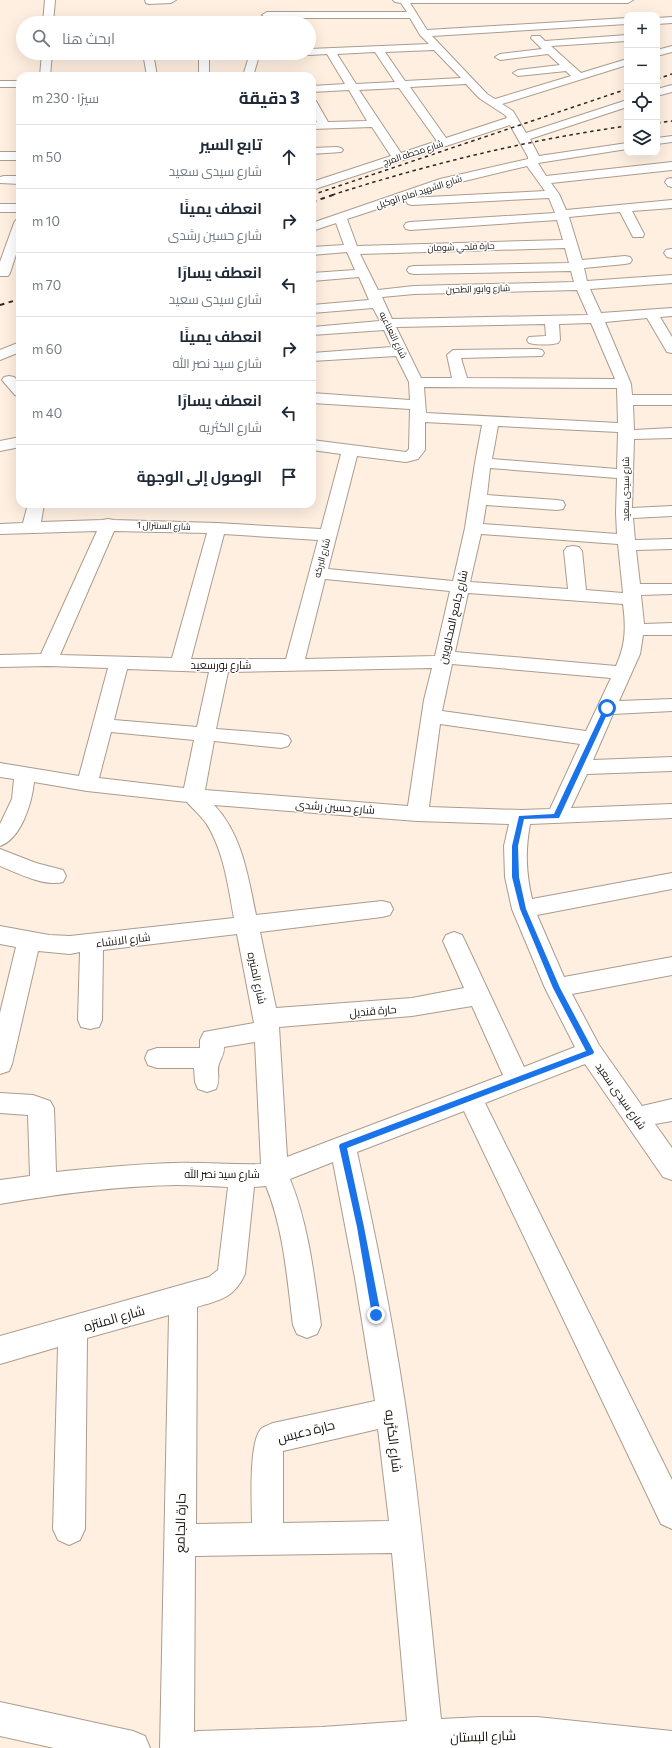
<!DOCTYPE html>
<html lang="ar">
<head>
<meta charset="utf-8">
<style>
  body { margin:0; font-family:Commissioner,Cairo,sans-serif; background:#f2f2f3; color:#1f2937; direction:rtl }
  .controls { position:absolute; right:12px; top:12px; display:grid; overflow:hidden; border-radius:8px; box-shadow:0 4px 16px #0002 }
  .controls button { width:36px; height:36px; display:grid; place-items:center; padding:0; border:0; border-bottom:1px solid #e0e1e3; background:#fff; color:#1f2937; font:20px sans-serif }
  .stop { position:absolute; width:12px; height:12px; margin:-9px; border:3px solid #1a73e8; border-radius:50%; background:#fff }
  .stop.end { background:#1a73e8; border-color:#fff; box-shadow:0 1px 4px #0008 }
  .list { margin:0; padding:0; list-style:none }
  h2 { display:flex; justify-content:space-between; align-items:center; height:52px; margin:0; padding:0 16px; font-size:17px }
  h2 small { font-size:13px; font-weight:400; color:#747a83 }
  .list li { display:grid; grid-template-columns:26px 1fr auto; gap:12px; align-items:center; box-sizing:border-box; height:64px; padding:0 16px; border-top:1px solid #e0e1e3 }
  .list b { display:block; font-size:15px; white-space:nowrap }
  .list p { margin:0; font-size:13px; white-space:nowrap; color:#747a83 }
  .list em { font-size:13px; font-style:normal; color:#747a83 }
  .icon { flex:none; width:22px; height:22px; fill:none; stroke:currentColor; stroke-width:2; stroke-linecap:round; stroke-linejoin:round }
  .map { position:relative; flex:none; width:672px; height:1748px; overflow:hidden; direction:ltr }
  .search { position:absolute; background:#fff; box-shadow:0 4px 16px #0002; left:16px; top:16px; width:300px; height:44px; display:flex; align-items:center; gap:10px; box-sizing:border-box; padding:0 14px; border-radius:22px; color:#747a83; font-size:15px }
  .panel { position:absolute; background:#fff; box-shadow:0 4px 16px #0002; left:16px; top:72px; width:300px; height:436px; border-radius:12px; direction:rtl }
  .map>svg:first-child { display:block }
  .lines { fill:none; stroke-linecap:round; stroke-linejoin:round }
  .minor-casing { stroke:#aa9c8e; stroke-width:2 }
  .minor { fill:#fff; fill-rule:evenodd }
  .rail-far1 { stroke:#2c2721; stroke-width:1.5; stroke-dasharray:3.5 3.5; stroke-linecap:butt }
  .rail { stroke:#2c2721; stroke-width:2; stroke-dasharray:4.5 4.5; stroke-linecap:butt }
  .route { fill:#1a73e8 }
  .labels { text-anchor:middle; stroke-width:3; stroke-linejoin:round; paint-order:stroke }
  .far-street-label { font-size:9px; fill:#14100b; stroke:#fff }
  .street-label { font-size:11px; fill:#14100b; stroke:#fff }
  .near-street-label { font-size:13px; fill:#14100b; stroke:#fff }
</style>
</head>
<body>
<div class="map">
<svg width="672" height="1748" viewBox="0 0 672 1748">
  <rect width="100%" height="100%" fill="#feefe0"/>
  <g class="lines">
    <defs>
      <g id="minor">
        <path d="M 45,0 L 55,0 L 53,23 L 43,23 Z"/>
        <path d="M 145,0 L 176,0 L 171,3 L 149,4 L 146,3 Z"/>
        <path d="M 393,0 L 633,0 L 628,3 L 410,3 L 427,30 L 627,18 L 627,24 L 432,36 L 487,94 L 495,99 L 571,76 L 566,71 L 518,76 L 513,73 L 518,70 L 560,65 L 548,54 L 500,60 L 495,57 L 500,54 L 542,49 L 531,38 L 532,36 L 540,36 L 545,41 L 627,35 L 627,41 L 551,46 L 581,73 L 627,59 L 627,65 L 502,104 L 513,111 L 526,133 L 627,100 L 627,107 L 530,139 L 539,156 L 627,143 L 627,149 L 538,163 L 546,176 L 672,162 L 672,170 L 551,183 L 559,194 L 566,210 L 672,200 L 672,208 L 632,211 L 644,234 L 643,237 L 633,237 L 620,212 L 569,217 L 582,260 L 625,256 L 630,257 L 632,260 L 630,263 L 625,264 L 584,268 L 587,281 L 672,275 L 672,283 L 590,289 L 601,313 L 672,308 L 672,316 L 660,317 L 672,337 L 672,353 L 667,352 L 647,318 L 605,322 L 631,384 L 632,395 L 672,395 L 672,405 L 633,405 L 634,430 L 672,428 L 672,438 L 634,439 L 632,508 L 672,506 L 672,516 L 633,518 L 635,540 L 672,539 L 672,549 L 636,550 L 640,584 L 672,584 L 672,594 L 641,595 L 644,624 L 672,623 L 672,635 L 643,635 L 640,654 L 619,701 L 672,699 L 672,711 L 613,714 L 593,760 L 672,757 L 672,771 L 587,774 L 571,808 L 672,804 L 672,818 L 530,824 C 525,852 526,871 532,899 L 672,873 L 672,889 L 537,915 L 564,977 L 672,957 L 672,975 L 572,994 L 599,1045 L 642,1106 L 672,1099 L 672,1121 L 655,1124 L 672,1148 L 672,1180 L 663,1177 L 585,1064 L 485,1103 L 672,1480 L 672,1529 L 661,1524 L 464,1111 L 357,1152 C 376,1237 393,1323 406,1410 C 421,1513 430,1616 441,1719 L 481,1717 L 537,1717 L 672,1731 L 672,1748 L 160,1748 L 169,1315 L 87,1338 L 85,1529 L 80,1540 L 69,1545 L 58,1540 L 53,1529 L 58,1347 L 0,1364 L 0,1336 L 209,1277 L 218,1270 L 228,1187 C 210,1186 193,1185 176,1185 C 117,1186 58,1194 0,1204 L 0,1180 L 30,1176 L 28,1115 L 0,1113 L 0,1093 L 33,1095 L 50,1101 L 54,1108 L 56,1172 C 95,1168 135,1164 175,1163 C 204,1162 233,1165 261,1164 L 255,1042 L 224,1047 C 224,1056 221,1057 219,1064 C 216,1072 221,1078 216,1089 L 207,1092 L 198,1089 L 195,1082 L 194,1068 L 157,1068 L 148,1065 L 145,1058 L 148,1051 L 157,1048 L 200,1048 L 200,1040 L 204,1032 L 254,1023 L 237,934 L 103,950 L 102,1020 L 99,1027 L 90,1029 L 81,1027 L 78,1020 L 80,952 L 70,954 L 38,951 L 12,1064 L 9,1071 L 0,1074 L 0,1013 L 16,947 L 0,944 L 0,926 L 49,935 L 70,936 L 234,918 C 228,886 224,851 206,823 C 201,816 193,809 187,802 L 87,791 L 34,782 C 32,803 21,839 0,846 L 0,824 L 12,799 L 14,779 L 0,777 L 0,763 L 79,776 L 108,668 L 48,666 L 0,667 L 0,655 L 41,654 L 97,531 L 0,534 L 0,524 L 23,523 L 28,504 L 44,504 L 41,522 L 102,520 L 108,519 L 114,520 L 217,523 L 321,529 L 341,454 L 312,450 L 312,440 L 406,452 L 409,449 L 410,409 L 312,403 L 312,393 L 410,400 L 409,382 L 396,356 L 312,361 L 312,353 L 392,347 L 384,330 L 312,335 L 312,327 L 380,321 L 373,308 L 312,313 L 312,305 L 369,300 L 359,277 L 312,281 L 312,273 L 355,270 L 347,252 L 312,255 L 312,247 L 344,245 L 336,223 L 312,231 L 312,223 L 440,179 L 528,159 L 528,157 L 510,125 L 312,190 L 312,182 L 391,156 L 372,127 L 312,129 L 312,123 L 317,122 L 312,114 L 312,100 L 316,101 L 328,122 L 367,121 L 349,90 L 312,92 L 312,86 L 345,84 L 327,54 L 309,55 L 305,53 L 309,53 L 309,49 L 429,44 L 420,35 L 410,18 L 267,18 L 262,15 L 267,12 L 407,12 L 401,3 L 395,2 ZM 434,50 L 461,78 L 405,81 L 385,52 ZM 375,52 L 395,82 L 356,84 L 337,54 ZM 466,84 L 479,98 L 505,115 L 507,118 L 446,138 L 410,87 ZM 399,88 L 437,141 L 401,153 L 359,90 ZM 527,166 L 545,191 L 409,198 L 448,185 ZM 549,198 L 555,213 L 410,222 L 406,223 L 404,226 L 406,229 L 410,230 L 557,220 L 563,240 L 357,246 L 347,219 L 408,199 L 406,201 L 408,204 L 412,205 ZM 565,248 L 569,263 L 414,266 L 409,267 L 407,270 L 409,273 L 414,274 L 571,271 L 574,282 L 414,286 L 378,290 L 360,254 ZM 577,290 L 588,315 L 392,319 L 382,297 L 414,294 ZM 591,323 L 615,379 L 467,378 L 461,358 L 542,356 L 544,353 L 542,350 L 537,349 L 453,350 L 447,355 L 452,378 L 421,378 L 396,327 L 545,324 L 546,336 L 529,337 L 527,340 L 529,343 C 538,345 549,345 558,343 L 560,340 L 559,324 ZM 424,387 L 617,388 L 618,423 L 426,413 ZM 425,422 L 482,425 L 475,463 L 465,528 L 453,581 L 328,569 L 357,456 L 406,462 L 418,459 L 425,450 ZM 498,426 L 618,432 L 617,469 L 492,459 ZM 490,468 L 617,478 L 616,513 L 617,534 L 483,524 L 486,505 L 557,510 L 563,509 L 565,505 L 563,501 L 557,500 L 487,495 ZM 114,531 L 207,533 L 172,658 L 60,655 ZM 224,534 L 318,540 L 286,659 L 191,659 ZM 481,534 L 618,544 L 623,593 L 586,590 L 582,551 L 579,547 L 573,546 L 567,547 L 564,551 L 568,589 L 470,582 ZM 325,579 L 450,591 L 435,656 L 305,659 ZM 468,593 L 623,604 C 626,627 626,644 616,666 L 455,652 ZM 452,664 L 611,678 L 586,731 L 442,711 ZM 432,668 L 424,700 L 408,806 L 205,790 L 214,741 L 281,748 L 288,746 L 291,741 L 288,736 L 281,734 L 216,729 L 228,672 ZM 127,669 L 209,672 L 197,727 L 114,720 ZM 440,724 L 580,744 L 550,809 L 521,810 L 429,807 ZM 111,732 L 194,740 L 184,788 L 99,778 ZM 214,805 L 417,821 L 509,824 L 504,846 L 505,877 L 512,909 L 545,988 L 575,1047 L 524,1067 L 465,941 L 462,935 L 454,932 L 446,935 L 443,941 L 464,988 L 412,998 L 276,1008 L 260,932 L 382,917 L 390,915 L 393,909 L 390,903 L 382,901 L 256,915 C 248,876 242,834 214,805 ZM 472,1006 L 503,1075 L 287,1157 L 279,1027 L 412,1016 ZM 333,1162 L 355,1278 L 375,1401 L 273,1423 C 269,1425 265,1426 262,1428 C 248,1440 252,1504 252,1523 L 196,1524 L 197,1307 C 220,1300 234,1298 245,1274 L 254,1187 L 266,1186 C 284,1230 287,1279 293,1325 L 297,1334 L 307,1338 L 317,1334 L 321,1325 C 314,1276 309,1226 290,1179 ZM 378,1429 L 389,1521 L 283,1523 L 283,1451 ZM 392,1553 L 407,1721 L 322,1727 L 198,1731 L 194,1732 L 195,1556 Z"/>
        <path d="M 203,17 L 206,18 L 208,23 L 198,23 L 200,18 Z"/>
        <path d="M 672,17 L 672,23 L 657,24 L 657,18 Z"/>
        <path d="M 138,18 L 141,19 L 143,23 L 133,23 L 135,19 Z"/>
        <path d="M 672,46 L 672,52 L 657,56 L 657,50 Z"/>
        <path d="M 42,53 L 52,53 L 50,76 L 40,76 Z"/>
        <path d="M 143,53 L 153,53 L 157,76 L 147,76 Z"/>
        <rect x="199" y="53" width="10" height="23"/>
        <path d="M 250,53 L 280,53 L 275,56 L 259,56 L 253,76 L 243,76 Z"/>
        <rect x="0" y="81" width="20" height="6"/>
        <path d="M 672,85 L 672,92 L 657,96 L 657,89 Z"/>
        <path d="M 672,136 L 672,142 L 657,144 L 657,138 Z"/>
        <path d="M 337,147 L 341,148 L 343,150 L 341,152 L 312,154 L 312,148 Z"/>
        <rect x="0" y="152" width="20" height="8"/>
        <path d="M 4,176 L 20,176 L 20,184 L 0,183 L 0,177 Z"/>
        <path d="M 671,178 L 672,179 L 672,187 L 668,186 L 665,182 L 667,179 Z"/>
        <rect x="0" y="204" width="20" height="8"/>
        <path d="M 20,219 L 20,242 L 10,273 L 8,276 L 0,276 L 0,262 L 14,223 L 16,220 Z"/>
        <path d="M 671,249 L 672,249 L 672,258 L 667,257 L 664,253 L 666,250 Z"/>
        <path d="M 20,342 L 20,352 L 0,360 L 0,350 Z"/>
        <path d="M 9,376 L 14,377 L 20,383 L 20,397 L 15,395 L 2,380 L 4,377 Z"/>
        <path d="M 20,437 L 20,447 L 0,451 L 0,441 Z"/>
        <path d="M 0,849 L 36,863 L 63,870 L 66,876 L 63,882 C 45,887 17,873 0,866 Z"/>
        <path d="M 0,1702 L 133,1731 L 145,1736 L 150,1748 L 54,1748 L 0,1736 Z"/>
      </g>
    </defs>
    <use href="#minor" class="minor-casing"/>
    <use href="#minor" class="minor"/>
    <g class="rail-far1">
      <path d="M 657,79 L 672,74"/>
      <path d="M 657,123 L 672,121"/>
      <path d="M 312,195 L 627,89"/>
      <path d="M 332,195 C 429,164 527,140 627,126"/>
    </g>
    <g class="rail">
      <path d="M 312,195 L 314,194"/>
      <path d="M 312,202 L 336,194"/>
      <path d="M 0,305 L 20,299"/>
    </g>
  </g>
  <path class="route" d="M 605,706 L 610,708 L 559,818 L 524,819 L 518,846 L 519,877 L 526,909 L 560,988 L 594,1052 L 593,1054 L 347,1148 L 364,1227 L 381,1315 L 376,1319 L 372,1315 L 357,1227 L 339,1146 L 340,1144 L 586,1051 L 553,988 L 520,909 L 512,877 L 512,846 L 519,816 L 554,814 Z"/>
  <g class="labels">
    <g class="far-street-label">
      <text transform="translate(413 153) rotate(-18)" y="3">شارع محطه المرج</text>
      <text transform="translate(419 192) rotate(-18)" y="3">شارع الشهيد امام الوكيل</text>
      <text transform="translate(461 247) rotate(-2)" y="3">حارة فتحي شومان</text>
      <text transform="translate(478 289) rotate(-2)" y="3">شارع وابور الطحين</text>
      <text transform="translate(393 335) rotate(64)" y="3">شارع النعناعيه</text>
      <text transform="translate(626 489) rotate(-90)" y="3">شارع سيدى سعيد</text>
      <text transform="translate(164 526) rotate(2)" y="3">شارع السنترال 1</text>
      <text transform="translate(322 558) rotate(-75)" y="3">شارع البركه</text>
    </g>
    <g class="street-label">
      <text transform="translate(453 617) rotate(-77)" y="4">شارع جامع المحلاويين</text>
      <text x="221" y="669">شارع بورسعيد</text>
      <text transform="translate(335 807) rotate(4)" y="4">شارع حسين رشدى</text>
      <text transform="translate(123 940) rotate(-7)" y="4">شارع الانشاء</text>
      <text transform="translate(257 978) rotate(78)" y="4">شارع المنيره</text>
      <text transform="translate(373 1011) rotate(-5)" y="4">حارة قنديل</text>
      <text transform="translate(621 1096) rotate(55)" y="4">شارع سيدى سعيد</text>
      <text x="222" y="1178">شارع سيد نصر الله</text>
    </g>
    <g class="near-street-label">
      <text transform="translate(114 1318) rotate(-16)" y="5">شارع المنتزه</text>
      <text transform="translate(306 1431) rotate(-14)" y="5">حارة دعبس</text>
      <text transform="translate(394 1441) rotate(83)" y="5">شارع الكثريه</text>
      <text transform="translate(180 1523) rotate(-89)" y="5">حارة الجامع</text>
      <text transform="translate(483 1736) rotate(-2)" y="5">شارع البستان</text>
    </g>
  </g>
</svg>
<div class="controls">
<button>+</button>
<button>−</button>
<button><svg class="icon" aria-label="locate" viewBox="0 0 24 24"><circle cx="12" cy="12" r="6"/><path d="M12 2v4M12 18v4M2 12h4M18 12h4"/></svg></button>
<button><svg class="icon" aria-label="layers" viewBox="0 0 24 24"><path d="M12 4l9 5-9 5-9-5zM3 14l9 5 9-5"/></svg></button>
</div>
<div class="stop" style="left:607px;top:708px"></div>
<div class="stop end" style="left:376px;top:1315px"></div>
<div class="search"><svg class="icon" aria-label="search" viewBox="0 0 24 24"><circle cx="10" cy="10" r="6"/><path d="M15 15l6 6"/></svg>ابحث هنا</div>
<section class="panel">
<h2>3 دقيقة<small>سيرًا · 230 m</small></h2>
<ul class="list">
<li><svg class="icon" aria-label="ahead" viewBox="0 0 24 24"><path d="M12 20V5M6 11l6-6 6 6"/></svg><div><b>تابع السير</b><p>شارع سيدى سعيد</p></div><em>50 m</em></li>
<li><svg class="icon" aria-label="right" viewBox="0 0 24 24"><path d="M7 20v-9h11M14 6l5 5-5 5"/></svg><div><b>انعطف يمينًا</b><p>شارع حسين رشدى</p></div><em>10 m</em></li>
<li><svg class="icon" aria-label="left" viewBox="0 0 24 24"><path d="M17 20v-9H6M10 6l-5 5 5 5"/></svg><div><b>انعطف يسارًا</b><p>شارع سيدى سعيد</p></div><em>70 m</em></li>
<li><svg class="icon" aria-label="right" viewBox="0 0 24 24"><path d="M7 20v-9h11M14 6l5 5-5 5"/></svg><div><b>انعطف يمينًا</b><p>شارع سيد نصر الله</p></div><em>60 m</em></li>
<li><svg class="icon" aria-label="left" viewBox="0 0 24 24"><path d="M17 20v-9H6M10 6l-5 5 5 5"/></svg><div><b>انعطف يسارًا</b><p>شارع الكثريه</p></div><em>40 m</em></li>
<li><svg class="icon" aria-label="arrive" viewBox="0 0 24 24"><path d="M6 21V4h12l-3 4 3 4H6"/></svg><div><b>الوصول إلى الوجهة</b></div></li>
</ul>
</section>
</div>
</body>
</html>
